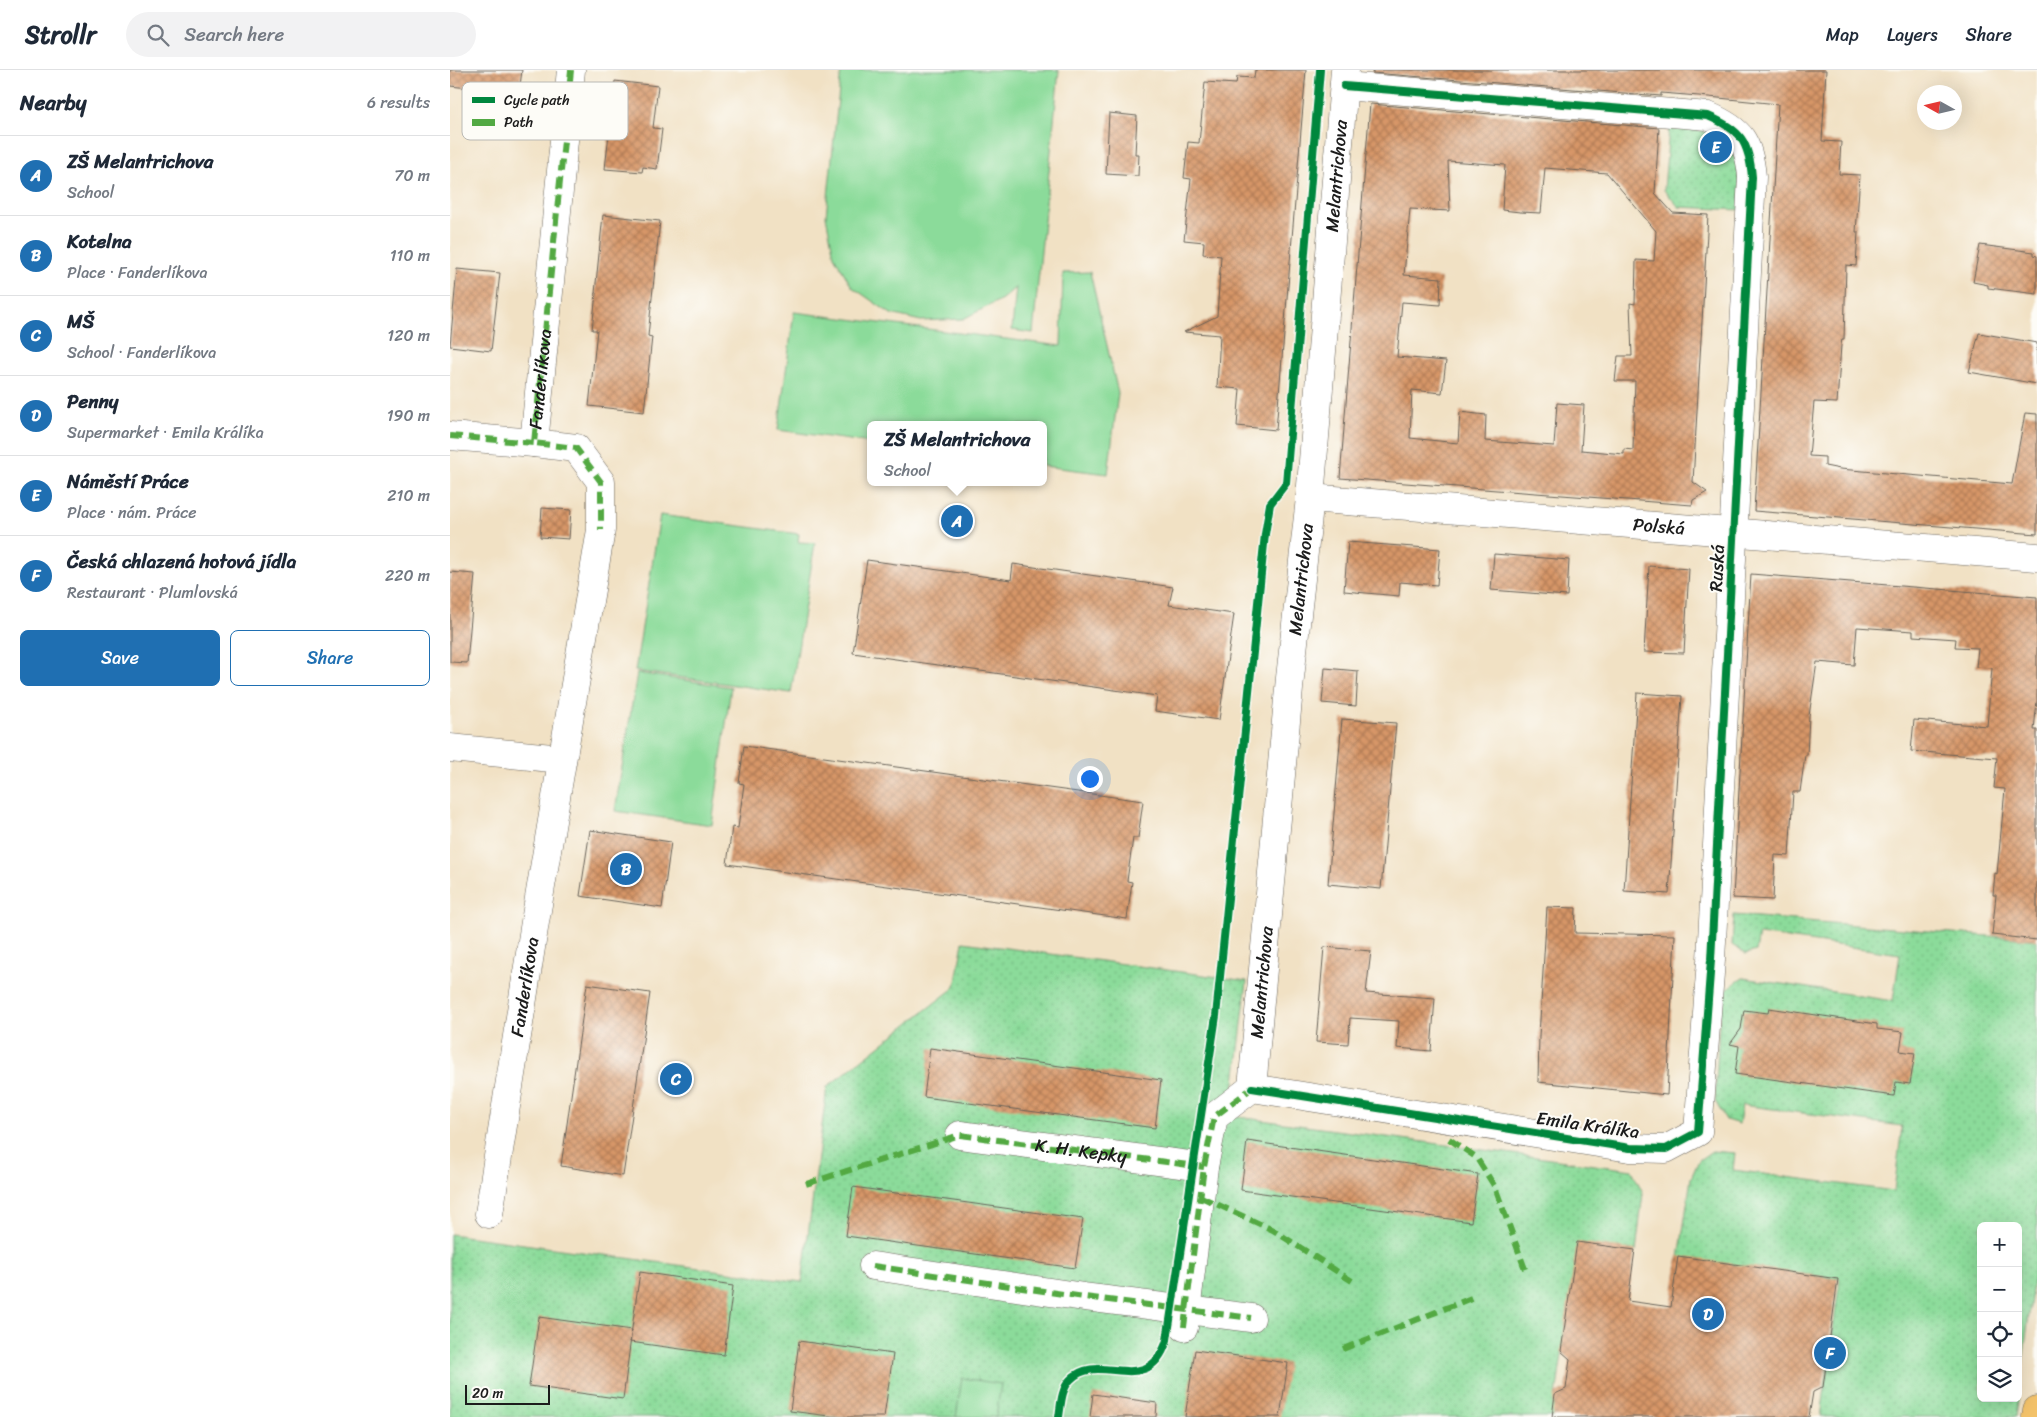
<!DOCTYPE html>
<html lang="en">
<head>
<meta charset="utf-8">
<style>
  body { margin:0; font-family:Sriracha,sans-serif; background:#f2f2f3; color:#1f2937 }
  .controls { position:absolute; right:15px; bottom:15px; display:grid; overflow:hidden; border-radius:8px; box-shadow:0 5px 20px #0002 }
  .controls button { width:45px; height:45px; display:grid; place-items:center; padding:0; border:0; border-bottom:1px solid #e0e1e3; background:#fff; color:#1f2937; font:25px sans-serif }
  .compass { position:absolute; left:1467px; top:15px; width:45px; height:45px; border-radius:50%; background:#fff; box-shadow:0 5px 20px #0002; rotate:278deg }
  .scale { position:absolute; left:15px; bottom:12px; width:85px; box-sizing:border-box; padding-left:5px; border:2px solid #1c1c1c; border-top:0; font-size:14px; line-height:18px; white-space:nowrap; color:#1c1c1c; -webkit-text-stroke:4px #fdfcf7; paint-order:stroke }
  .you { position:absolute; left:639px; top:708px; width:18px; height:18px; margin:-12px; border:4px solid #fff; border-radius:50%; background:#1a73e8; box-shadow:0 0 0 8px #1a73e833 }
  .badge { display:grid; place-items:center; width:32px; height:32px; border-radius:50%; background:#1f6fb2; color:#fff; font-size:16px; font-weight:700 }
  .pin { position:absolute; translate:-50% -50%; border:2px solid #fff; box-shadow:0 1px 5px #0006 }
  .popup { position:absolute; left:417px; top:351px; width:180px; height:65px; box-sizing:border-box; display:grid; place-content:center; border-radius:8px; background:#fff; filter:drop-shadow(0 1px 4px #0005); font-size:16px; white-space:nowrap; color:#747a83 }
  .popup b { font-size:19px; color:#1f2937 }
  .popup::after { content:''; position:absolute; left:50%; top:100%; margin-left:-10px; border:10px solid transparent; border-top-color:#fff }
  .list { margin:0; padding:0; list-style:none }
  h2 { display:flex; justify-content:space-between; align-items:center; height:65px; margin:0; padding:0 20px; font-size:21px }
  h2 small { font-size:16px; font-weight:400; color:#747a83 }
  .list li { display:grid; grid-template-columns:32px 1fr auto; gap:15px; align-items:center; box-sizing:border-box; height:80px; padding:0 20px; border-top:1px solid #e0e1e3 }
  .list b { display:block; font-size:19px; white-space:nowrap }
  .list p { margin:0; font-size:16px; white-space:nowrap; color:#747a83 }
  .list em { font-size:16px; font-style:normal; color:#747a83 }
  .actions { display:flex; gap:10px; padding:15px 20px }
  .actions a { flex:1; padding:11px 0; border:1px solid #1f6fb2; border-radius:8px; text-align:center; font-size:18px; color:#1f6fb2 }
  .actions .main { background:#1f6fb2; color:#fff }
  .icon { flex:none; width:28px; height:28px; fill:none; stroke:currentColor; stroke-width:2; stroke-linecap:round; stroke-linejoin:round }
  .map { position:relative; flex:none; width:1587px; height:1347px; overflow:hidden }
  header { display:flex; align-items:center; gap:30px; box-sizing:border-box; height:70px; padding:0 25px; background:#fff; border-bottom:1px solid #e0e1e3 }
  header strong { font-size:24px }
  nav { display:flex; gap:28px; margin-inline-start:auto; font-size:18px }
  .search { width:350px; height:45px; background:#f2f2f3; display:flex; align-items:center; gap:12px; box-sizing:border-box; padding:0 18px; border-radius:28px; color:#747a83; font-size:19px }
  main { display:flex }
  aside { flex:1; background:#fff }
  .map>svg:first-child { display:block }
  .grass { fill:url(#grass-dots); stroke:#547c5b; fill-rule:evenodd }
  .garden { fill:#8bdb9a; stroke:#547c5b }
  .building { fill:url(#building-cross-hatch); fill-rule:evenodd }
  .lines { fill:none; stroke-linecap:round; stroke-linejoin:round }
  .minor-casing { stroke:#676157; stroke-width:29 }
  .major-casing { stroke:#676157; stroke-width:29 }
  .minor { stroke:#fff; stroke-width:28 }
  .major { stroke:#f3c26a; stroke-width:28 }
  .quiet { stroke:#52a943; stroke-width:6; stroke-dasharray:12 6; stroke-linecap:butt }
  .cycleway-casing { stroke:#fdfcf7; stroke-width:11 }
  .cycleway { stroke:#00873e; stroke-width:8 }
  .labels { text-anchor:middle; stroke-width:4; stroke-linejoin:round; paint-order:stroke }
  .street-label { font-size:18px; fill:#1c1c1c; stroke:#fdfcf7 }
  .key { fill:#fdfcf7; stroke:#bab9b5; stroke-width:1 }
  .key-label { font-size:14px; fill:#1c1c1c }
</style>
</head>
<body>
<header>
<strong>Strollr</strong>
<div class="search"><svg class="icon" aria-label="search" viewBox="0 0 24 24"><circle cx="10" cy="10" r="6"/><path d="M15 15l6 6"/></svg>Search here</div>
<nav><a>Map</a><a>Layers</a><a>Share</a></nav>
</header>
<main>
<aside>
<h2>Nearby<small>6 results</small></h2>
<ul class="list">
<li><span class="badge">A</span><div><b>ZŠ Melantrichova</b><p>School</p></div><em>70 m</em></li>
<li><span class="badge">B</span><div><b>Kotelna</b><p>Place · Fanderlíkova</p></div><em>110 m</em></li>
<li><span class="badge">C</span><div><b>MŠ</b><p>School · Fanderlíkova</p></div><em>120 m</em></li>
<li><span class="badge">D</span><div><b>Penny</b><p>Supermarket · Emila Králíka</p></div><em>190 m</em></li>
<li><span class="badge">E</span><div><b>Náměstí Práce</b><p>Place · nám. Práce</p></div><em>210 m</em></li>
<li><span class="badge">F</span><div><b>Česká chlazená hotová jídla</b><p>Restaurant · Plumlovská</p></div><em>220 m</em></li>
</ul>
<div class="actions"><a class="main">Save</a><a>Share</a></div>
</aside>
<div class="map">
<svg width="1587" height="1347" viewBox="0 0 1587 1347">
  <defs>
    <pattern id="grass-dots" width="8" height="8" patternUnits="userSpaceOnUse" patternTransform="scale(1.25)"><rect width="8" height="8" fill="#8bdb9a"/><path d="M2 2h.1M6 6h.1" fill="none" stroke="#77bb84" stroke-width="1.8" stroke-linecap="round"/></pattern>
    <pattern id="building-cross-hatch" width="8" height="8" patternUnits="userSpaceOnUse" patternTransform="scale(1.25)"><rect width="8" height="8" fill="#d79668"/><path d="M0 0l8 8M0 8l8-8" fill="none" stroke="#ae7a55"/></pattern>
  </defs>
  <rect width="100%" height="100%" fill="#fdfcf7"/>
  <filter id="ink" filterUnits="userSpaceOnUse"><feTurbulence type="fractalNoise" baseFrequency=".02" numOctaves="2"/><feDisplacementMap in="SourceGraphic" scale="10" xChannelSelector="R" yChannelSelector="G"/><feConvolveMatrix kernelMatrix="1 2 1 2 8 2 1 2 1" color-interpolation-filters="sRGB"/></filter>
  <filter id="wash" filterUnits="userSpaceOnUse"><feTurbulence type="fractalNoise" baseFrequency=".0096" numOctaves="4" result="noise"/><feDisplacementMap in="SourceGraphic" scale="20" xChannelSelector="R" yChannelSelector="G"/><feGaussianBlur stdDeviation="1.12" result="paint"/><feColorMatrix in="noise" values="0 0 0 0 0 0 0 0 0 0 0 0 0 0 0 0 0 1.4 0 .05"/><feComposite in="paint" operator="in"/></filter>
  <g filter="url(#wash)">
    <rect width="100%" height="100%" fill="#f1e1c4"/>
    <g class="grass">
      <path d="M 1219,58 C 1232,59 1250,58 1262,64 C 1292,77 1290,113 1290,140 L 1229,137 L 1214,120 Z"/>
      <path d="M 1284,845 L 1587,870 L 1587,1181 L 1566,1347 L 1371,1347 L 1390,1209 L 1229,1188 L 1241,1108 L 1249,1090 L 1262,1081 L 1285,1083 L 1283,1100 L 1444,1121 L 1452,1056 L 1292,1035 L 1289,1054 L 1276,1050 L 1265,1031 L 1270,938 L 1276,919 L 1293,908 L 1443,931 L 1450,884 L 1309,864 L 1306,881 L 1296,884 L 1282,875 ZM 1531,1156 L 1568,1156 L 1568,1328 L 1531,1328 Z"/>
      <path d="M 513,872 L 797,911 L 781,1046 L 1182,1100 L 1193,1123 L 1186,1181 L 1128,1174 L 1103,1347 L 0,1347 L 0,1164 L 352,1212 L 377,1017 L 505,917 Z"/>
    </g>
    <g class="garden">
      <path d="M 391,0 L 609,0 L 583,263 L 562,260 L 566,217 L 552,229 L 513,249 L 471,251 L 441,244 L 402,217 L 384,186 L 376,146 Z"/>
      <path d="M 640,202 L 668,323 L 658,404 L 593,396 L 593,355 L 421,355 L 421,373 L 328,360 L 344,242 L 611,276 L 613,203 Z"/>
      <path d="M 210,445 L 349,464 L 348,472 L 365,473 L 341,623 L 185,601 Z"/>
      <path d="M 187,603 L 281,617 L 262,755 L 165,741 Z"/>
      <path d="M 512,1308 L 551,1314 L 546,1347 L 506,1347 Z"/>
    </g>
    <g id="blocks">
      <g class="building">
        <path d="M 0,0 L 72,0 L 69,24 L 43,21 L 43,27 L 18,24 L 19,18 L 0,16 Z"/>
        <path d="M 805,0 L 856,0 L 826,360 L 787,356 L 790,319 L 767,317 L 770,265 L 734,262 L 767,246 L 771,186 L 753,184 L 754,172 L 734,170 L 741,109 L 734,108 L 738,72 L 749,73 L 755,12 L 786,14 L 787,7 L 804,8 Z"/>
        <path d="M 923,0 L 1376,0 L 1372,71 L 1391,72 L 1389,104 L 1410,105 L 1406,162 L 1408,162 L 1406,196 L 1396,195 L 1394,269 L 1392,269 L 1391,275 L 1387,333 L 1364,332 L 1359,386 L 1375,387 L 1375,396 L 1390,399 L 1562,414 L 1575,343 L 1587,344 L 1587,464 L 1304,441 L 1328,34 L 1249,26 L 1211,23 L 1211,26 L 922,3 Z"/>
        <path d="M 165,11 L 208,16 L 203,58 L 212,59 L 207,99 L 193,97 L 192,102 L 155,99 Z"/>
        <path d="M 920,34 L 1209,58 L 1205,123 L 1223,143 L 1258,145 L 1243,412 L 1257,422 L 1243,430 L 1242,435 L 890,408 ZM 998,91 L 1055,95 L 1052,140 L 1070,142 L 1091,143 L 1095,98 L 1157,103 L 1206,161 L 1204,191 L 1186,190 L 1185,234 L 1180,233 L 1182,286 L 1168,286 L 1165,311 L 1185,311 L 1183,380 L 1174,379 L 1174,384 L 1131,380 L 1134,335 L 1107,333 L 1104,376 L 1035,371 L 1036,345 L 1010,342 L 1008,373 L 960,368 L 962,320 L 992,323 L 996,291 L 947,287 L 952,232 L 990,235 L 991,208 L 954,205 L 960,139 L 1000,141 Z"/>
        <path d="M 659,43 L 687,46 L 685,84 L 689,84 L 688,106 L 656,104 Z"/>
        <path d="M 153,145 L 210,151 L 198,266 L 202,267 L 194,342 L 139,336 L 147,260 L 142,260 L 146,223 L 145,223 Z"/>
        <path d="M 1530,175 L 1584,182 L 1584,185 L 1587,186 L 1587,224 L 1538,218 L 1538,215 L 1523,212 Z"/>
        <path d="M 7,199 L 50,203 L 41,281 L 0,276 Z"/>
        <path d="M 1529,263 L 1587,273 L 1587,314 L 1519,302 Z"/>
        <path d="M 92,438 L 121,440 L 119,469 L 90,467 Z"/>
        <path d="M 898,472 L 990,479 L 987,515 L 950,512 L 949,526 L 894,521 Z"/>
        <path d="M 1044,484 L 1119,490 L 1117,526 L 1041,520 Z"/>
        <path d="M 417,490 L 561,510 L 563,494 L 723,517 L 719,535 L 784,544 L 769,650 L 705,641 L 707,626 L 403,583 Z"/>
        <path d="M 1199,496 L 1239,499 L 1234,583 L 1194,582 Z"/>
        <path d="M 0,502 L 25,504 L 17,593 L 0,592 Z"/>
        <path d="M 1301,504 L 1587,527 L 1587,631 L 1584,660 L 1587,660 L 1587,870 L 1542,865 L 1546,825 L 1543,825 L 1545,803 L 1547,804 L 1555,719 L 1544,718 L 1547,688 L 1461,681 L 1464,650 L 1537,656 L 1542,598 L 1526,597 L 1528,578 L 1505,577 L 1506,569 L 1463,566 L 1463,561 L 1407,557 L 1404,595 L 1367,592 L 1359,646 L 1357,685 L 1355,685 L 1350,722 L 1343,722 L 1339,786 L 1325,785 L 1323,830 L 1283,828 Z"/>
        <path d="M 875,598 L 908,601 L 906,636 L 872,633 Z"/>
        <path d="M 1187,623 L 1232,626 L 1219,824 L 1174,821 Z"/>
        <path d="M 892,649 L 946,653 L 931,819 L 878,814 Z"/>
        <path d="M 294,676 L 693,731 L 688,768 L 683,768 L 677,811 L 682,812 L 677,849 L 277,794 L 282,757 L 288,758 L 294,714 L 289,713 Z"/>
        <path d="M 140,760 L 221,772 L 212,838 L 130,826 Z"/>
        <path d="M 1097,837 L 1126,838 L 1125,863 L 1225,865 L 1217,1025 L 1088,1012 L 1089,966 Z"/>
        <path d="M 874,877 L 921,881 L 916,923 L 985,928 L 981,981 L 947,978 L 949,951 L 900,948 L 898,974 L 866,972 Z"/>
        <path d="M 137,914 L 200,923 L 173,1106 L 111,1096 Z"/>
        <path d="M 1319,938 L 1427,954 L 1427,959 L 1453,962 L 1450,981 L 1465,983 L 1460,1014 L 1446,1012 L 1444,1026 L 1285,1004 L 1289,976 L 1280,974 L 1291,959 L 1294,940 L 1318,943 Z"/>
        <path d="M 480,978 L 711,1010 L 705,1058 L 474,1027 Z"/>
        <path d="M 797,1071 L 1028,1104 L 1021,1152 L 791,1120 Z"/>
        <path d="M 403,1117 L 633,1149 L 625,1198 L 396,1166 Z"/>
        <path d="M 1127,1172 L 1185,1180 L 1178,1231 L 1221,1237 L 1228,1186 L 1388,1209 L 1373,1317 L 1363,1322 L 1359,1347 L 1102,1347 L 1105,1324 L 1116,1319 L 1120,1289 L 1111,1281 Z"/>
        <path d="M 190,1202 L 283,1216 L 274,1285 L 180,1272 Z"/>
        <path d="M 89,1247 L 182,1260 L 173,1329 L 79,1316 Z"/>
        <path d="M 349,1271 L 443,1284 L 434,1347 L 387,1347 L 340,1341 Z"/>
        <path d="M 745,1280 L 838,1293 L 830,1347 L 735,1347 Z"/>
        <path d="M 643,1324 L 707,1333 L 706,1347 L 640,1347 Z"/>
      </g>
    </g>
  </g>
  <g filter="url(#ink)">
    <use href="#blocks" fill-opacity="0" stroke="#676157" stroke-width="1"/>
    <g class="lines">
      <defs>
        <g id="minor">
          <path d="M 0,366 L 84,373"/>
          <path id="s1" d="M 860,428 L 1587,487"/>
          <path d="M 0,678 L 112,689"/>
          <path d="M 802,1018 L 1180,1078 L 1216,1079 L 1248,1062 L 1261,890 L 1302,107 C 1299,72 1291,60 1258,46 L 894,16"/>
          <path id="s2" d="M 802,1018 L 840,608 L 860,428 L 895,0"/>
          <path id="s3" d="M 510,1065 L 754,1097"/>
          <path id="s4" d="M 39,1144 L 85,852 L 151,460 L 151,412 L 126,378 L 84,373 L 121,0"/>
          <path d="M 423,1196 L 634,1227 L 801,1248"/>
          <path d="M 734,1257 L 754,1097 L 764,1047 L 802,1018"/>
        </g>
        <path id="major" d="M 1586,1347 L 1587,1340"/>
      </defs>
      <use href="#minor" class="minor-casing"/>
      <use href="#major" class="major-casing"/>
      <use href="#minor" class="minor"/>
      <use href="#major" class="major"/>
      <g class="quiet">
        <path d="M 121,0 L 84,373 L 126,378 L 151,412 L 151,460"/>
        <path d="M 0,366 L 84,373"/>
        <path d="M 999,1069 L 1026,1087 L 1045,1117 L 1075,1199"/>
        <path d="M 356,1114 L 510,1065 L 754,1097"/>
        <path d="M 751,1127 L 823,1160 L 902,1211"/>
        <path d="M 423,1196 L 634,1227 L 801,1248"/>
        <path d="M 734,1257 L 754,1097 L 764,1047 L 802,1018"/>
        <path d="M 893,1279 L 1024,1227"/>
      </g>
      <defs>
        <g id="cycleway">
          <path d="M 802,1018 L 1180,1078 L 1216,1079 L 1248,1062 L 1261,890 L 1302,107 C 1299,72 1291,60 1258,46 L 894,16"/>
          <path d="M 609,1347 C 611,1335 611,1320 620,1310 C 649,1279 698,1330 717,1270 L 766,946 L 815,464 L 820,434 L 836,413 L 870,0"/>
        </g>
      </defs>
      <use href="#cycleway" class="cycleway-casing"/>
      <use href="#cycleway" class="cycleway"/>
    </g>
  </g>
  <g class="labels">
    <g class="street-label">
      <text dy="6" stroke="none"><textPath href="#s2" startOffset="916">Melantrichova</textPath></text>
      <text dy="6" stroke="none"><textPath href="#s4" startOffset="890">Fanderlíkova</textPath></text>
      <text dy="6" stroke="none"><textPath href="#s1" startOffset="350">Polská</textPath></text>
      <text transform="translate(1267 498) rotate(-87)" y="6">Ruská</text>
      <text dy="6" stroke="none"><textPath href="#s2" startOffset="511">Melantrichova</textPath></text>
      <text dy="6" stroke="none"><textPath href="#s2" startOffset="106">Melantrichova</textPath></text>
      <text dy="6" stroke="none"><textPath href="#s4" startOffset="230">Fanderlíkova</textPath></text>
      <text transform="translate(1138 1055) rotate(8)" y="6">Emila Králíka</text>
      <text dy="6" stroke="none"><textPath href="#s3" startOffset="122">K. H. Kepky</textPath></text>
    </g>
  </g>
  <rect x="12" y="12" width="166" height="58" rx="8" class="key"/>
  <rect x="22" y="27" width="23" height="6" fill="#00873e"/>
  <rect x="22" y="49" width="23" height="7" fill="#52a943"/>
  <g class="key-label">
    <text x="54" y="35">Cycle path</text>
    <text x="54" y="57">Path</text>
  </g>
</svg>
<div class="controls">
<button>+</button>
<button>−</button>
<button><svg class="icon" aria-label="locate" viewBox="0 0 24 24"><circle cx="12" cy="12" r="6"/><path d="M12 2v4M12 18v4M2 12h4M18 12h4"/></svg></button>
<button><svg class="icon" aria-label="layers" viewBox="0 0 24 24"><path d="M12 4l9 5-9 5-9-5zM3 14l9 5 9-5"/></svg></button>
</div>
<svg class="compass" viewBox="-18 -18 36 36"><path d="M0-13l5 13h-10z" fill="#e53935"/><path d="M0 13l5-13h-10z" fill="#747a83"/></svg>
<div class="scale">20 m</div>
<div class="you"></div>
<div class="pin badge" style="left:507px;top:451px">A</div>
<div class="popup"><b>ZŠ Melantrichova</b>School</div>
<div class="pin badge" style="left:176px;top:799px">B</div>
<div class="pin badge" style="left:226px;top:1009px">C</div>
<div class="pin badge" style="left:1258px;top:1244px">D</div>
<div class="pin badge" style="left:1266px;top:77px">E</div>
<div class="pin badge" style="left:1380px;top:1283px">F</div>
</div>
</main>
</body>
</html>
